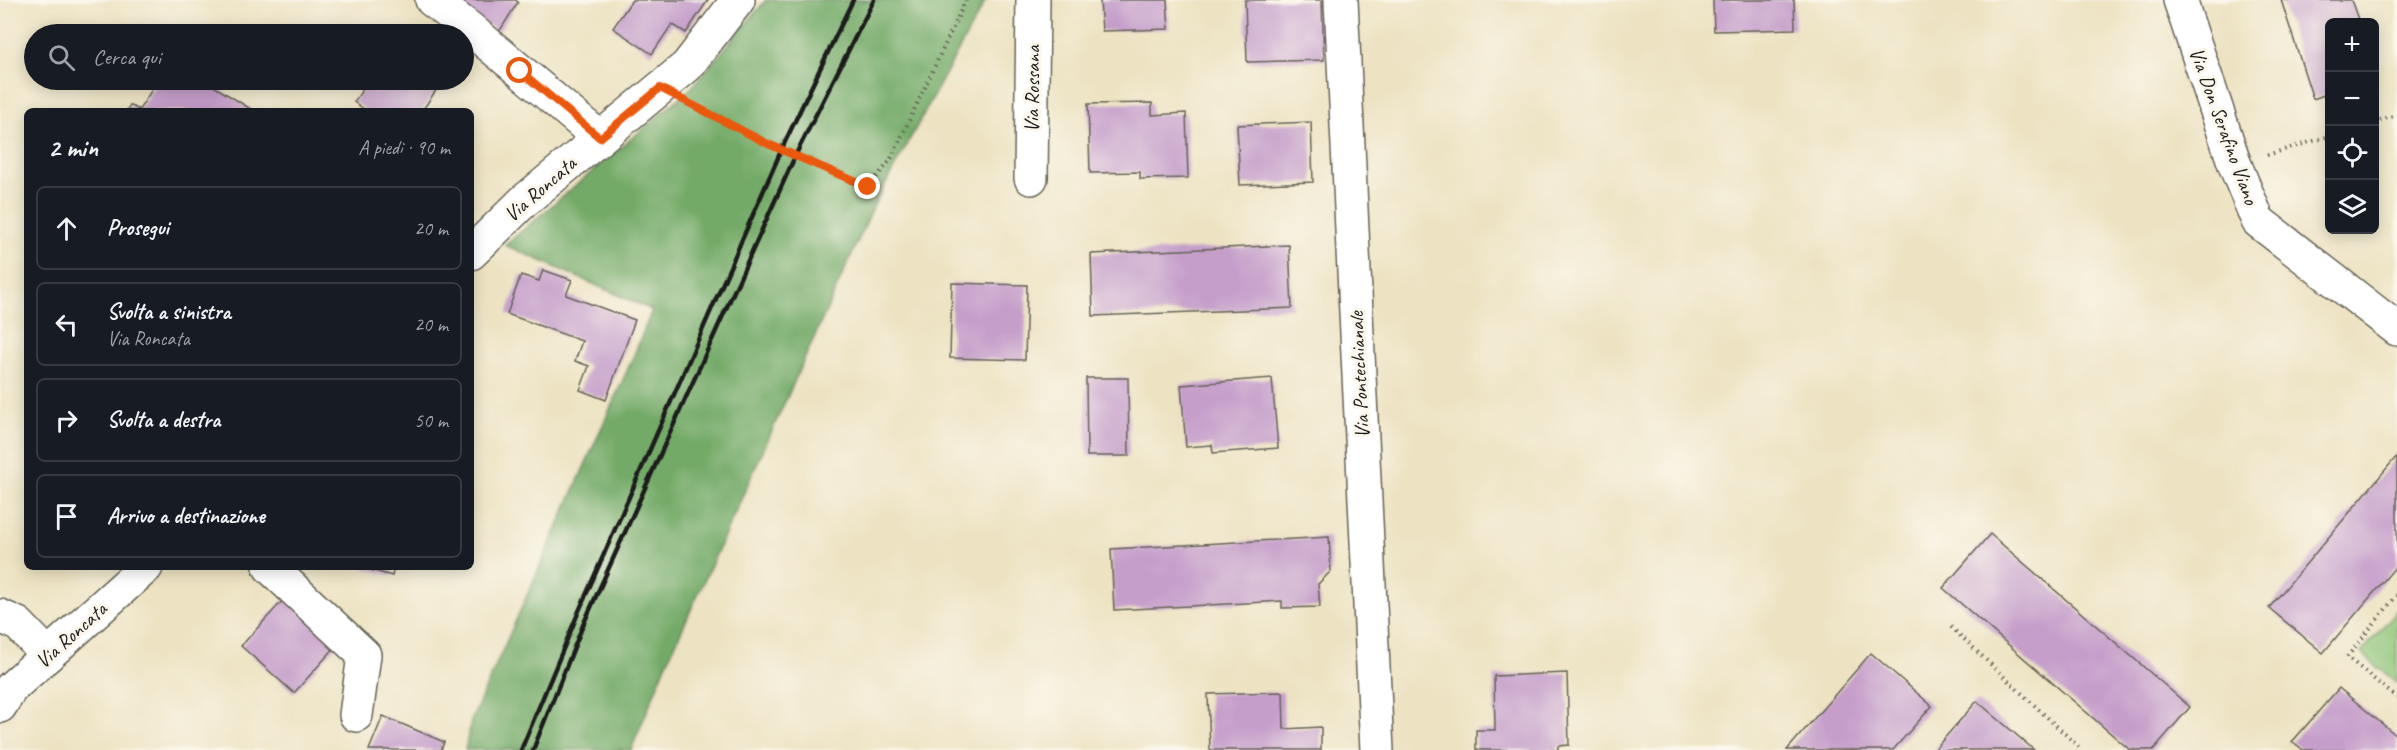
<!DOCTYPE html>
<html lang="it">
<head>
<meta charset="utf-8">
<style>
  body { margin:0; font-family:Caveat,sans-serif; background:#20242c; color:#f1f3f6 }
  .controls { position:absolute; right:18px; top:18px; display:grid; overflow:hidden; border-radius:9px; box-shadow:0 3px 15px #0003 }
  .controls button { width:54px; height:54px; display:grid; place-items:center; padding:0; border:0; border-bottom:2px solid #363941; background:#171b24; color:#f1f3f6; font:30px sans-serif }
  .stop { position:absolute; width:18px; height:18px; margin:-14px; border:4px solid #ea580c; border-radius:50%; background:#fff }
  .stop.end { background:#ea580c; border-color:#fff; box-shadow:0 2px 6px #0008 }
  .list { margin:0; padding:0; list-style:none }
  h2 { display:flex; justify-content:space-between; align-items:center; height:78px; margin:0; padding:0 24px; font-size:26px }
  h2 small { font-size:20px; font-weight:400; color:#9ea1a6 }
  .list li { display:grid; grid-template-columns:39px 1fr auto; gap:18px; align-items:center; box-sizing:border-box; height:84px; margin:0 12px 12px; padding:0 12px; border:2px solid #363941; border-radius:9px }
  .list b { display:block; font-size:22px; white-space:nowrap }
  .list p { margin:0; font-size:20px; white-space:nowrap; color:#9ea1a6 }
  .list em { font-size:20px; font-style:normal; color:#9ea1a6 }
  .icon { flex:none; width:33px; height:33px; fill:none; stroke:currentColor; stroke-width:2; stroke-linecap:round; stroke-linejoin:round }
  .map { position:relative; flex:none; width:2397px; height:750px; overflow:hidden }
  .search { position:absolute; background:#171b24; box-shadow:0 3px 15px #0003; left:24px; top:24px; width:450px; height:66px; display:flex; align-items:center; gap:15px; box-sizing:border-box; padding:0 21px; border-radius:33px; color:#9ea1a6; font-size:22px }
  .panel { position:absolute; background:#171b24; box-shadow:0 3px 15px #0003; left:24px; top:108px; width:450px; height:462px; border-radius:9px }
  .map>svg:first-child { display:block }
  .green { fill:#8fc578; stroke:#56704a; stroke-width:1.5 }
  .forest { fill:#73aa68; stroke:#486342; stroke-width:1.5 }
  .building { fill:#c59eca }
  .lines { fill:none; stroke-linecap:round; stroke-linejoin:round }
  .minor-casing { stroke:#656256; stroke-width:36 }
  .path { stroke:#656256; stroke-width:4; stroke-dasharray:1.5 4.5; stroke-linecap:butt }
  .minor { stroke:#fff; stroke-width:33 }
  .rail { stroke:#1c1c1c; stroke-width:4.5 }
  .path-bridge { stroke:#656256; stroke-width:4; stroke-dasharray:1.5 4.5; stroke-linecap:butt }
  .route { stroke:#ea580c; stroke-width:8 }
  .labels { text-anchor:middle; stroke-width:6; stroke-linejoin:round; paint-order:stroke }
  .street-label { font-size:21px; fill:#1c1c1c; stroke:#fbf7ec }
</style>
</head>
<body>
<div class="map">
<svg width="2397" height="750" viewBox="0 0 2397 750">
  <rect width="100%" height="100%" fill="#fbf7ec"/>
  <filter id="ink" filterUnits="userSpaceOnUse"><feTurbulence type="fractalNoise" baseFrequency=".0167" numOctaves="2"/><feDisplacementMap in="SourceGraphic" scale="12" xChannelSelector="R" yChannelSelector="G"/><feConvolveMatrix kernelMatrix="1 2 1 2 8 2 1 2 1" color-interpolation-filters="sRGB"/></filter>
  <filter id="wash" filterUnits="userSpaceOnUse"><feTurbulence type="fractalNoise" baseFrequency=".008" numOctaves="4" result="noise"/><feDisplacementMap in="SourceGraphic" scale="24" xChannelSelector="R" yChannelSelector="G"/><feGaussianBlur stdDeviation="1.35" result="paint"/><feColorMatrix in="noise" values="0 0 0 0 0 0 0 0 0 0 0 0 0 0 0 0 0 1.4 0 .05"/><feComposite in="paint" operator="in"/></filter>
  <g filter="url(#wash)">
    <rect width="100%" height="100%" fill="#ede3c3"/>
    <path class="green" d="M 2397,610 L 2397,683 L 2361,653 Z"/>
    <path class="forest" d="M 766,0 L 986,0 L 875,203 L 666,665 L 631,750 L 465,750 L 471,721 L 634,355 L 652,310 L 505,245 L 691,88 Z"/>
    <g id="blocks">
      <g class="building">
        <path d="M 447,0 L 515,0 L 518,2 L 499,32 Z"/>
        <path d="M 632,0 L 708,0 L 686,33 L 672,24 L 652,54 L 613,28 Z"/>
        <path d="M 1100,0 L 1167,0 L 1169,29 L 1102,31 Z"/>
        <path d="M 1245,0 L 1322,0 L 1324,60 L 1247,62 Z"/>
        <path d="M 1713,0 L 1794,0 L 1795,29 L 1714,31 Z"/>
        <path d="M 2281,0 L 2351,0 L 2359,22 L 2330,22 L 2330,93 L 2313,99 Z"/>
        <path d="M 158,80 L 204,80 L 254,111 L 126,111 L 130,105 L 139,110 Z"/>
        <path d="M 369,80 L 443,80 L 422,111 L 367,111 L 354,102 Z"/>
        <path d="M 1152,103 L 1152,115 L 1186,113 L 1188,178 L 1140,179 L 1140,172 L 1090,173 L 1088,104 Z"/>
        <path d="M 1311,122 L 1313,182 L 1240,185 L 1237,125 Z"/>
        <path d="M 1289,245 L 1292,308 L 1093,316 L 1091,254 Z"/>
        <path d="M 543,270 L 572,280 L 566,295 L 635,320 L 606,400 L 580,390 L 589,366 L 575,361 L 582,341 L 507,314 L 521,275 L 539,281 Z"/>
        <path d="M 952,283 L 1027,285 L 1025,360 L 950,358 Z"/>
        <path d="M 1086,378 L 1128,378 L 1129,456 L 1087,456 Z"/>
        <path d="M 1272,378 L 1278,448 L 1213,453 L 1212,445 L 1186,447 L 1181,385 Z"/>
        <path d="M 2397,456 L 2397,565 L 2323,653 L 2269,608 Z"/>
        <path d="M 1990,534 L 2190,707 L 2153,750 L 2130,750 L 1943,588 Z"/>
        <path d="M 1329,537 L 1331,571 L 1318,584 L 1320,607 L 1282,608 L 1282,601 L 1114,610 L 1111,549 Z"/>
        <path d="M 360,567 L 394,567 L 392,576 Z"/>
        <path d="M 285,598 L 337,645 L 294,693 L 241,646 Z"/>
        <path d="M 1871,653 L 1932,706 L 1893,750 L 1787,750 Z"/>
        <path d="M 1567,673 L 1569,745 L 1558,746 L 1558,750 L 1476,750 L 1476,730 L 1495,730 L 1494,676 Z"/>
        <path d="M 2339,688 L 2397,736 L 2397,750 L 2302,750 L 2292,742 Z"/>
        <path d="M 1283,692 L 1284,729 L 1321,727 L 1321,750 L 1210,750 L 1208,694 Z"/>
        <path d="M 1977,701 L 2034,750 L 1934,750 Z"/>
        <path d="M 383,716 L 444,742 L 441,750 L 369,750 Z"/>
      </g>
    </g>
  </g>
  <g filter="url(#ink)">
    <use href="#blocks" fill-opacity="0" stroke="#656256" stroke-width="1.5"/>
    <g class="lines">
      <defs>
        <g id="minor">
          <path d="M 432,0 L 469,28 L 600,138"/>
          <path d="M 1341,0 L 1377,750"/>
          <path d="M 2180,0 L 2235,165 L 2258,221 L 2397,329"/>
          <path d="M 1031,178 L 1033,0"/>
          <path d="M 471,253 L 524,201 L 687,66 L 738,0"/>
          <path d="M 270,567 L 364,655 L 356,715"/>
          <path d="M 0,616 L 18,624 L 48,655"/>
          <path d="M 0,706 L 11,688 L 146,567"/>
        </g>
      </defs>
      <use href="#minor" class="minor-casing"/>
      <g class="path">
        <path d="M 694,105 L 768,144"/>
        <path d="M 2374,122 L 2397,115"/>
        <path d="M 2267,155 L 2330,136"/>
        <path d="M 847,177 L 868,187 L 890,161 L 966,0"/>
        <path d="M 2397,595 L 2347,657 L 2397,698"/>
        <path d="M 1951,627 L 2082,750"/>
      </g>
      <use href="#minor" class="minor"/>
      <g class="rail">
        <path d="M 521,750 L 579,611 L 784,144 L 853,0"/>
        <path d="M 533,750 L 583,625 L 797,152 L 874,0"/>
      </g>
      <path class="path-bridge" d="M 768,144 L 847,177"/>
    </g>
  </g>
  <g class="lines" filter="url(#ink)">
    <path class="route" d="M 520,71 L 600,138 L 660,88 L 768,144 L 868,187"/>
  </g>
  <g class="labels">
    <g class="street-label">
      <text transform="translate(1032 89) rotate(-89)" y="7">Via Rossana</text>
      <text transform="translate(2224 126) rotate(70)" y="7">Via Don Serafino Viano</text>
      <text transform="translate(540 189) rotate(-41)" y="7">Via Roncata</text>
      <text transform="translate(1359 375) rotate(-93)" y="7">Via Pontechianale</text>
      <text transform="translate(71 635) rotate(-42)" y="7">Via Roncata</text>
    </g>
  </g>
</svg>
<div class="controls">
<button>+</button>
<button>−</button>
<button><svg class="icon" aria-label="locate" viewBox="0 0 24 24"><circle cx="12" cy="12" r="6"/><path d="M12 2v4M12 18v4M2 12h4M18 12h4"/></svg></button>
<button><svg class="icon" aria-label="layers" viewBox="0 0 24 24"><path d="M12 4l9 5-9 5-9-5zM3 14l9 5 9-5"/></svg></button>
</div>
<div class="stop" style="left:520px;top:71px"></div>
<div class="stop end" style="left:868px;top:187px"></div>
<div class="search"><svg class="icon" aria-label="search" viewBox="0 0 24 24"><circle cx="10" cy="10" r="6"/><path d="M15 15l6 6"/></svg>Cerca qui</div>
<section class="panel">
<h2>2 min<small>A piedi · 90 m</small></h2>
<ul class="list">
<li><svg class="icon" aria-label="ahead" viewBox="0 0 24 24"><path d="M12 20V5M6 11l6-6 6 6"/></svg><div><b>Prosegui</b></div><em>20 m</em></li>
<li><svg class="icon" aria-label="left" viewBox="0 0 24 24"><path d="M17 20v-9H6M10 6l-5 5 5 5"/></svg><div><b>Svolta a sinistra</b><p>Via Roncata</p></div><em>20 m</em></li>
<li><svg class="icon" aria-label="right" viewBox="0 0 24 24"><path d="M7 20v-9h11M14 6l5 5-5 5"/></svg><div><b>Svolta a destra</b></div><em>50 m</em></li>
<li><svg class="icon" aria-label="arrive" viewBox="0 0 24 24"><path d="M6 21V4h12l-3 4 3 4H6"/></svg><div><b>Arrivo a destinazione</b></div></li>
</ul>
</section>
</div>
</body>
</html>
